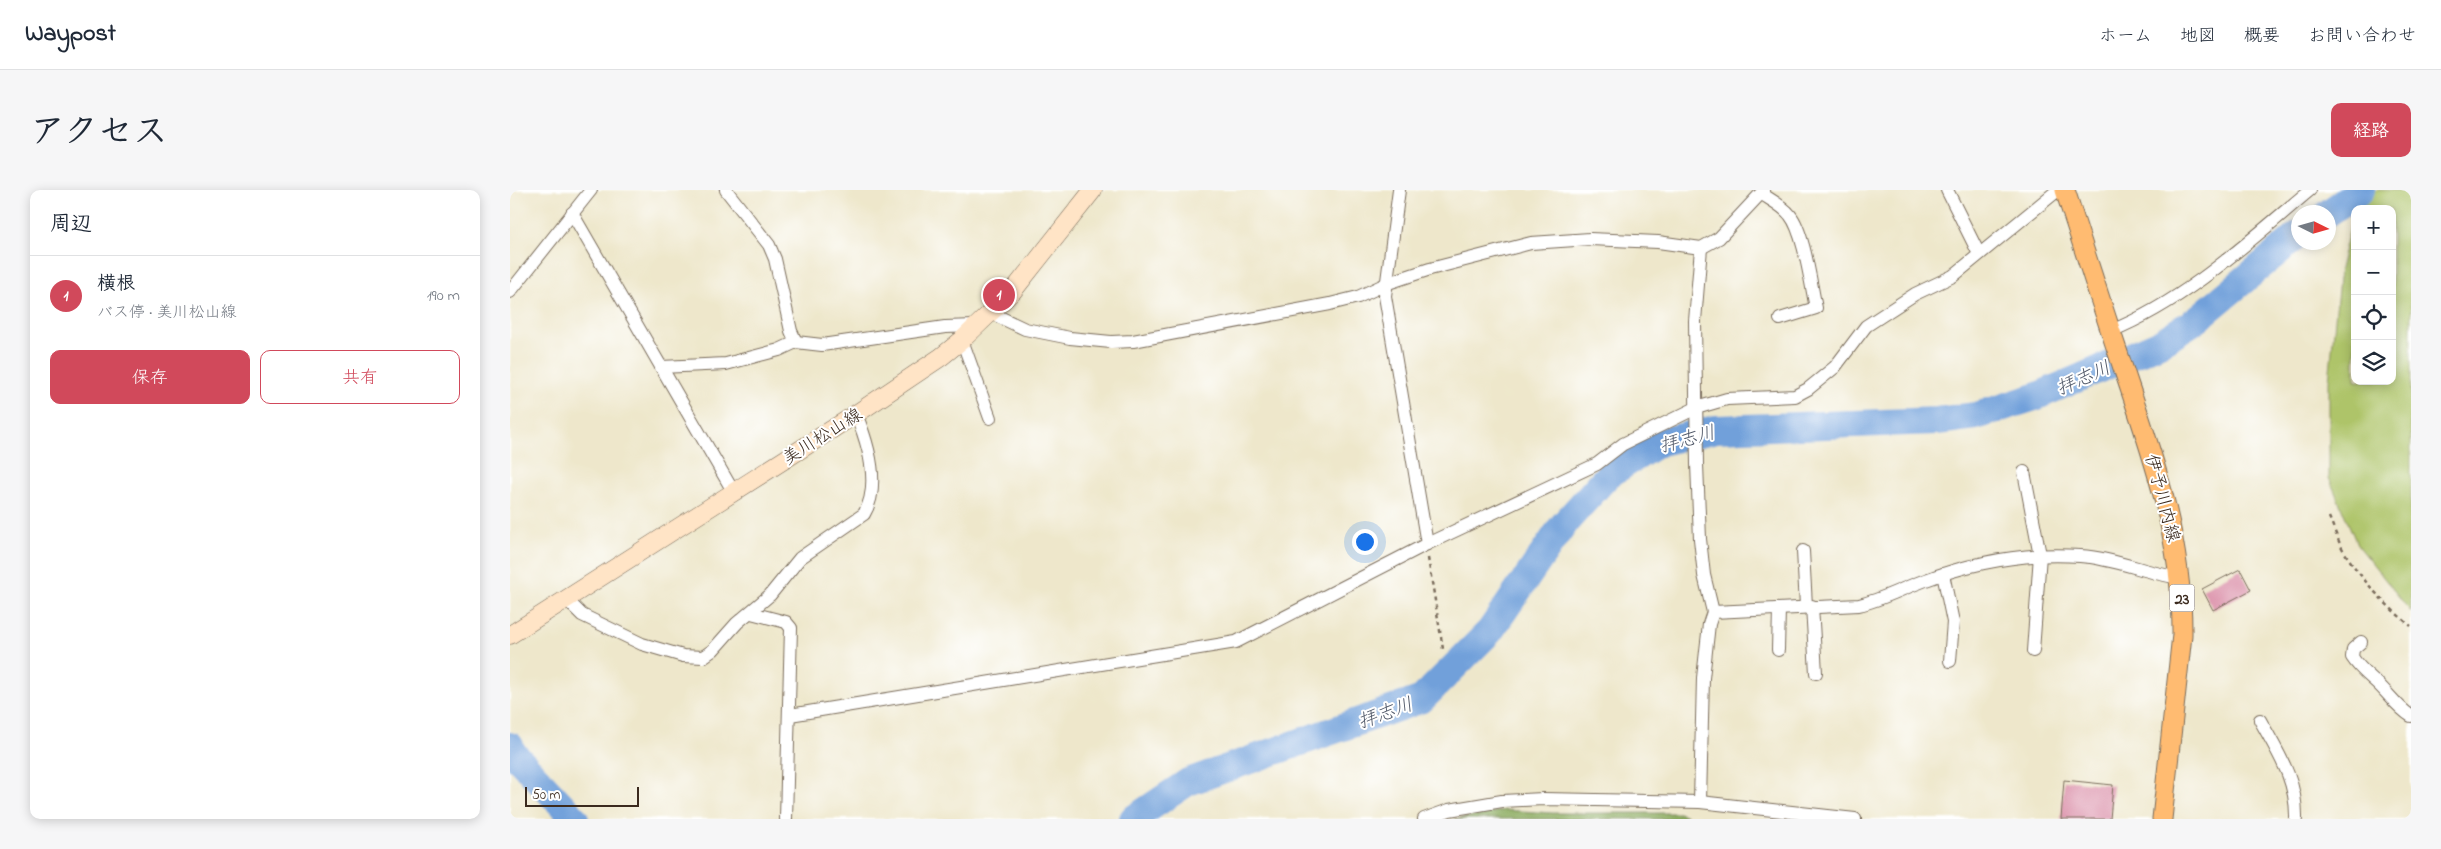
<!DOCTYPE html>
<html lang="ja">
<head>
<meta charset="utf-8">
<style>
  body { margin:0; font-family:"Indie Flower","Klee One",sans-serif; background:#f6f6f7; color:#1f2937 }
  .controls { position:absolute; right:15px; top:15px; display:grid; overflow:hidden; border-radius:10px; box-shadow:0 2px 12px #0003 }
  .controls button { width:45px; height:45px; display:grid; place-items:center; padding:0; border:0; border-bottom:1px solid #e0e1e3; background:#fff; color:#1f2937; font:25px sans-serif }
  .compass { position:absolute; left:1781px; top:15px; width:45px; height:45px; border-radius:50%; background:#fff; box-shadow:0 2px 12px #0003; rotate:95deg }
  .scale { position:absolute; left:15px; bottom:12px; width:114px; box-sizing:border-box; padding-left:5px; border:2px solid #3b2a1e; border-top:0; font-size:14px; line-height:18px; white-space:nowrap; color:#3b2a1e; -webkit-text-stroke:4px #fff; paint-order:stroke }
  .you { position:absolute; left:854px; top:351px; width:18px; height:18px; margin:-12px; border:4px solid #fff; border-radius:50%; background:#1a73e8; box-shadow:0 0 0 8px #1a73e833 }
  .badge { display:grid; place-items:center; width:32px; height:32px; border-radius:50%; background:#d1495b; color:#fff; font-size:16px; font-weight:700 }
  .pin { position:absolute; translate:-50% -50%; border:2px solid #fff; box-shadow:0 1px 5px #0006 }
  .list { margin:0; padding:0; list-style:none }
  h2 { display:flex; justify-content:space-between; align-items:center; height:65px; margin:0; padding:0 20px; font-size:21px }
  h2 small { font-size:16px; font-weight:400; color:#747a83 }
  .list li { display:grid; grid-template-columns:32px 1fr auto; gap:15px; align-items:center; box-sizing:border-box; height:80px; padding:0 20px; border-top:1px solid #e0e1e3 }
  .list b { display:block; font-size:19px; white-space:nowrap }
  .list p { margin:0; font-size:16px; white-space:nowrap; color:#747a83 }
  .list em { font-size:16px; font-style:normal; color:#747a83 }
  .actions { display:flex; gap:10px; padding:15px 20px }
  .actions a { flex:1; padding:11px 0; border:1px solid #d1495b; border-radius:10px; text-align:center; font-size:18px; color:#d1495b }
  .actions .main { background:#d1495b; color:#fff }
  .icon { flex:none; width:28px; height:28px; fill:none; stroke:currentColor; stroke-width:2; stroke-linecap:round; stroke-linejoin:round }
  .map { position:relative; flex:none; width:1901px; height:629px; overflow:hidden; border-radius:10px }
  header { display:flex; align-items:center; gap:30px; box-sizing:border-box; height:70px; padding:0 25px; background:#fff; border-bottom:1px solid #e0e1e3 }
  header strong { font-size:24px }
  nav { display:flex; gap:28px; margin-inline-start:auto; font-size:18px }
  .intro { display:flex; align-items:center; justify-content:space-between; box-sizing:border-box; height:120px; padding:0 30px }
  h1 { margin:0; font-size:35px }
  .button { padding:12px 22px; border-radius:10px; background:#d1495b; color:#fff; font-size:18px; font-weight:700 }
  main { display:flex; gap:30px; padding:0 30px }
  aside { flex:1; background:#fff; border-radius:10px; box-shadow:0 2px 12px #0003 }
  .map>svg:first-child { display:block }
  .green { fill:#aec469; stroke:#747744; fill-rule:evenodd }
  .forest { fill:#8aaa5d; stroke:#626a3e }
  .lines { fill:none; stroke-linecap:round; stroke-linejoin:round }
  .river { stroke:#71a0da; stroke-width:28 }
  .building { fill:#dc93ab }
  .street-casing { stroke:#7a6c5b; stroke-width:14 }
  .secondary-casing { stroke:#7a6c5b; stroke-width:19 }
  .primary-casing { stroke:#7a6c5b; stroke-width:21 }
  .path { stroke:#7a6c5b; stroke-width:2.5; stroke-dasharray:4 4; stroke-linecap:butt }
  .street { stroke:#fff; stroke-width:12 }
  .secondary { stroke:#ffe4c6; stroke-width:18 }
  .primary { stroke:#ffbb71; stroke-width:19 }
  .labels { text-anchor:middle; stroke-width:4; stroke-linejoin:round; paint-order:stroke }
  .shield { fill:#fff; stroke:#766a62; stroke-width:1 }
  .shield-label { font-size:16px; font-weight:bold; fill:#3b2a1e }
  .street-label { font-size:18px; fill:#3b2a1e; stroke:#fff }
  .water-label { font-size:19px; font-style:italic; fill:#515969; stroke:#fff }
</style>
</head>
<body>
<header>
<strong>Waypost</strong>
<nav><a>ホーム</a><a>地図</a><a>概要</a><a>お問い合わせ</a></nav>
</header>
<div class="intro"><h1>アクセス</h1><a class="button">経路</a></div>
<main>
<aside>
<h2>周辺<small></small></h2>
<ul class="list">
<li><span class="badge">1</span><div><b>横根</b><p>バス停 · 美川松山線</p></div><em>190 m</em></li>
</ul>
<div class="actions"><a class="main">保存</a><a>共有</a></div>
</aside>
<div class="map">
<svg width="1901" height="629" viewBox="0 0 1901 629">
  <rect width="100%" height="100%" fill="#fff"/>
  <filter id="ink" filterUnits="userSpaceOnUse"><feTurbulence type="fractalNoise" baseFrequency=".02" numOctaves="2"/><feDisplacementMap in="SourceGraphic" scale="10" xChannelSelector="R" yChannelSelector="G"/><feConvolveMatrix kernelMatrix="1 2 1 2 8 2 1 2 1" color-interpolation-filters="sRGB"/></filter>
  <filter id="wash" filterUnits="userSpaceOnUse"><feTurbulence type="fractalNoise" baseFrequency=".0096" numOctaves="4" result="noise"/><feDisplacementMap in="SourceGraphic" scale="20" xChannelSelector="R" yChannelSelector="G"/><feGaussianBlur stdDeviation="1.12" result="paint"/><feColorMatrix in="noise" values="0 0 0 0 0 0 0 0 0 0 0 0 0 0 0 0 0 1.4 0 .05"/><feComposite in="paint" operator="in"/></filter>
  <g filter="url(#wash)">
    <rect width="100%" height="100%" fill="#eee7cb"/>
    <path class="green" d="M 1849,0 L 1901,0 L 1901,422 L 1847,354 L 1819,288 L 1819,191 L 1830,79 ZM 1845,19 L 1882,19 L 1882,191 L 1845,191 Z"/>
    <path class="forest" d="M 995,620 L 1043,623 L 1170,623 L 1185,629 L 945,629 Z"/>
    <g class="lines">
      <g class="river">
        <path d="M 1818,23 L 1851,0"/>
        <path d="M 0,556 L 2,562 L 65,629"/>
        <path d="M 623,629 L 678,592 L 912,509 L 980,441 L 1053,335 L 1098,285 L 1150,252 L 1206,239 L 1427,231 L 1466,226 L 1525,207 L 1648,154 L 1686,130 L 1788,45"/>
      </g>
    </g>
    <g id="blocks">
      <g class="building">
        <path d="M 1730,379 L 1741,400 L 1703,420 L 1692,399 Z"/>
        <path d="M 1554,590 L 1603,595 L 1600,629 L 1551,629 Z"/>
      </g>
    </g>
  </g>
  <g filter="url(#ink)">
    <use href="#blocks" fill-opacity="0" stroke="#7a6c5b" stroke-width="1"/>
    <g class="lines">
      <defs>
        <g id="street">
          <path d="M 216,0 L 259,55 L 265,69 L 281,141 L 286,152"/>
          <path d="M 889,0 L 875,106 L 917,354"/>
          <path d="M 1437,0 L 1469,64"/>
          <path d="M 1252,4 C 1261,10 1273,16 1280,25 C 1294,42 1301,95 1306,118 L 1270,129"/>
          <path d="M 62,23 L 223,301"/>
          <path d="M 0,102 L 81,0"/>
          <path d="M 481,123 L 515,139 L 560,148 L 601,152 L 623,151 L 820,114 L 848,107 L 878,93 L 920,79 L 1021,53 L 1080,49 L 1148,52 L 1191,58 L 1209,48 L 1254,0"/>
          <path d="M 1601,141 C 1677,110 1738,52 1800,0"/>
          <path d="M 452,150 L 480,228"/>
          <path d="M 151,177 L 216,174 L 269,160 L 286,152 L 312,155 L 435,137 L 466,136"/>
          <path d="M 1514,282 L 1530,365 L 1523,461"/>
          <path d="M 1293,361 L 1296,416"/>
          <path d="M 1433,384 L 1443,432 L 1440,471"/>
          <path d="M 56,409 L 72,425 L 132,454 L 173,466 L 193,467 L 203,460 L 227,433 L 260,405 L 290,368 L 354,324 C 371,296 358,253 346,224"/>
          <path d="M 1302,416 L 1306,483"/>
          <path d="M 1203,422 L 1349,415 C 1371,410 1391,399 1413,391 C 1464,372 1515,362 1570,366 C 1604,368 1636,383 1670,388"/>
          <path d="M 241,423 L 276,432 L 281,438 L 276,629"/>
          <path d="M 1851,452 L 1843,459 L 1842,467 C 1849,478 1857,484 1867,493 C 1879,504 1887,517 1901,526"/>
          <path d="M 1268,460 L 1269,419"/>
          <path d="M 280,525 L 726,452 L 917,354 L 1087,274 L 1113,254 L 1186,218 L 1217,209 L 1285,206 L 1298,199 L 1325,177 L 1356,136 L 1405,104 L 1443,86 L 1548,0"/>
          <path d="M 1750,530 C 1768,563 1787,590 1786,629"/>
          <path d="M 1190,612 L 1193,488 L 1199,434 L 1203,422 L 1194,385 L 1190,349 L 1187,274 L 1185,131 L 1191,58"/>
          <path d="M 914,629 L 939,620 L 992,611 L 1033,609 L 1190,612 L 1345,629"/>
        </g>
        <path id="secondary" d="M 0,445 L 346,224 L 431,167 L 452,150 L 503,101 L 583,0"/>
        <path id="primary" d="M 1555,0 C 1573,56 1591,113 1610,169 C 1641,260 1673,348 1672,445 L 1652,629"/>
      </defs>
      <use href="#street" class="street-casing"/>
      <use href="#secondary" class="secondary-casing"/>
      <use href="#primary" class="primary-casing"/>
      <g class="path">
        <path d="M 1819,327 C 1824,338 1828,352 1835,363 C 1852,390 1876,416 1901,436"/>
        <path d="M 918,368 L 933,459"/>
      </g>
      <use href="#street" class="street"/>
      <use href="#secondary" class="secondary"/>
      <use href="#primary" class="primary"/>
    </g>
  </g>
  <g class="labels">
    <rect class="shield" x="1659.5" y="394.5" width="25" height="27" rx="4"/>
    <g class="shield-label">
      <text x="1672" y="414">23</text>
    </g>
    <g class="street-label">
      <text transform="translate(312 246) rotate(-32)" y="6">美川松山線</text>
      <text transform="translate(1653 308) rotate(75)" y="6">伊予川内線</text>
    </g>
    <g class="water-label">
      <text transform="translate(1573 187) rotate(-24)" y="7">拝志川</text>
      <text transform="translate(1177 248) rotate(-15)" y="7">拝志川</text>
      <text transform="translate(875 522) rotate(-20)" y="7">拝志川</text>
    </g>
  </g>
</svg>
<div class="controls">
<button>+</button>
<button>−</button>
<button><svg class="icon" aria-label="locate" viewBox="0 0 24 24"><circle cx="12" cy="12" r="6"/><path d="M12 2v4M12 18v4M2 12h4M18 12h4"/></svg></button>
<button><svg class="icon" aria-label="layers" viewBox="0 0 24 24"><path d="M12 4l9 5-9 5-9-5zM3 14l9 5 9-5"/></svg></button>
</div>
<svg class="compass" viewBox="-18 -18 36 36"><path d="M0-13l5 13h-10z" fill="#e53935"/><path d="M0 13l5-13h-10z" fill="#747a83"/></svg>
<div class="scale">50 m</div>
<div class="you"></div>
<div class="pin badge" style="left:489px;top:105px">1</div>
</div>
</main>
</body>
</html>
